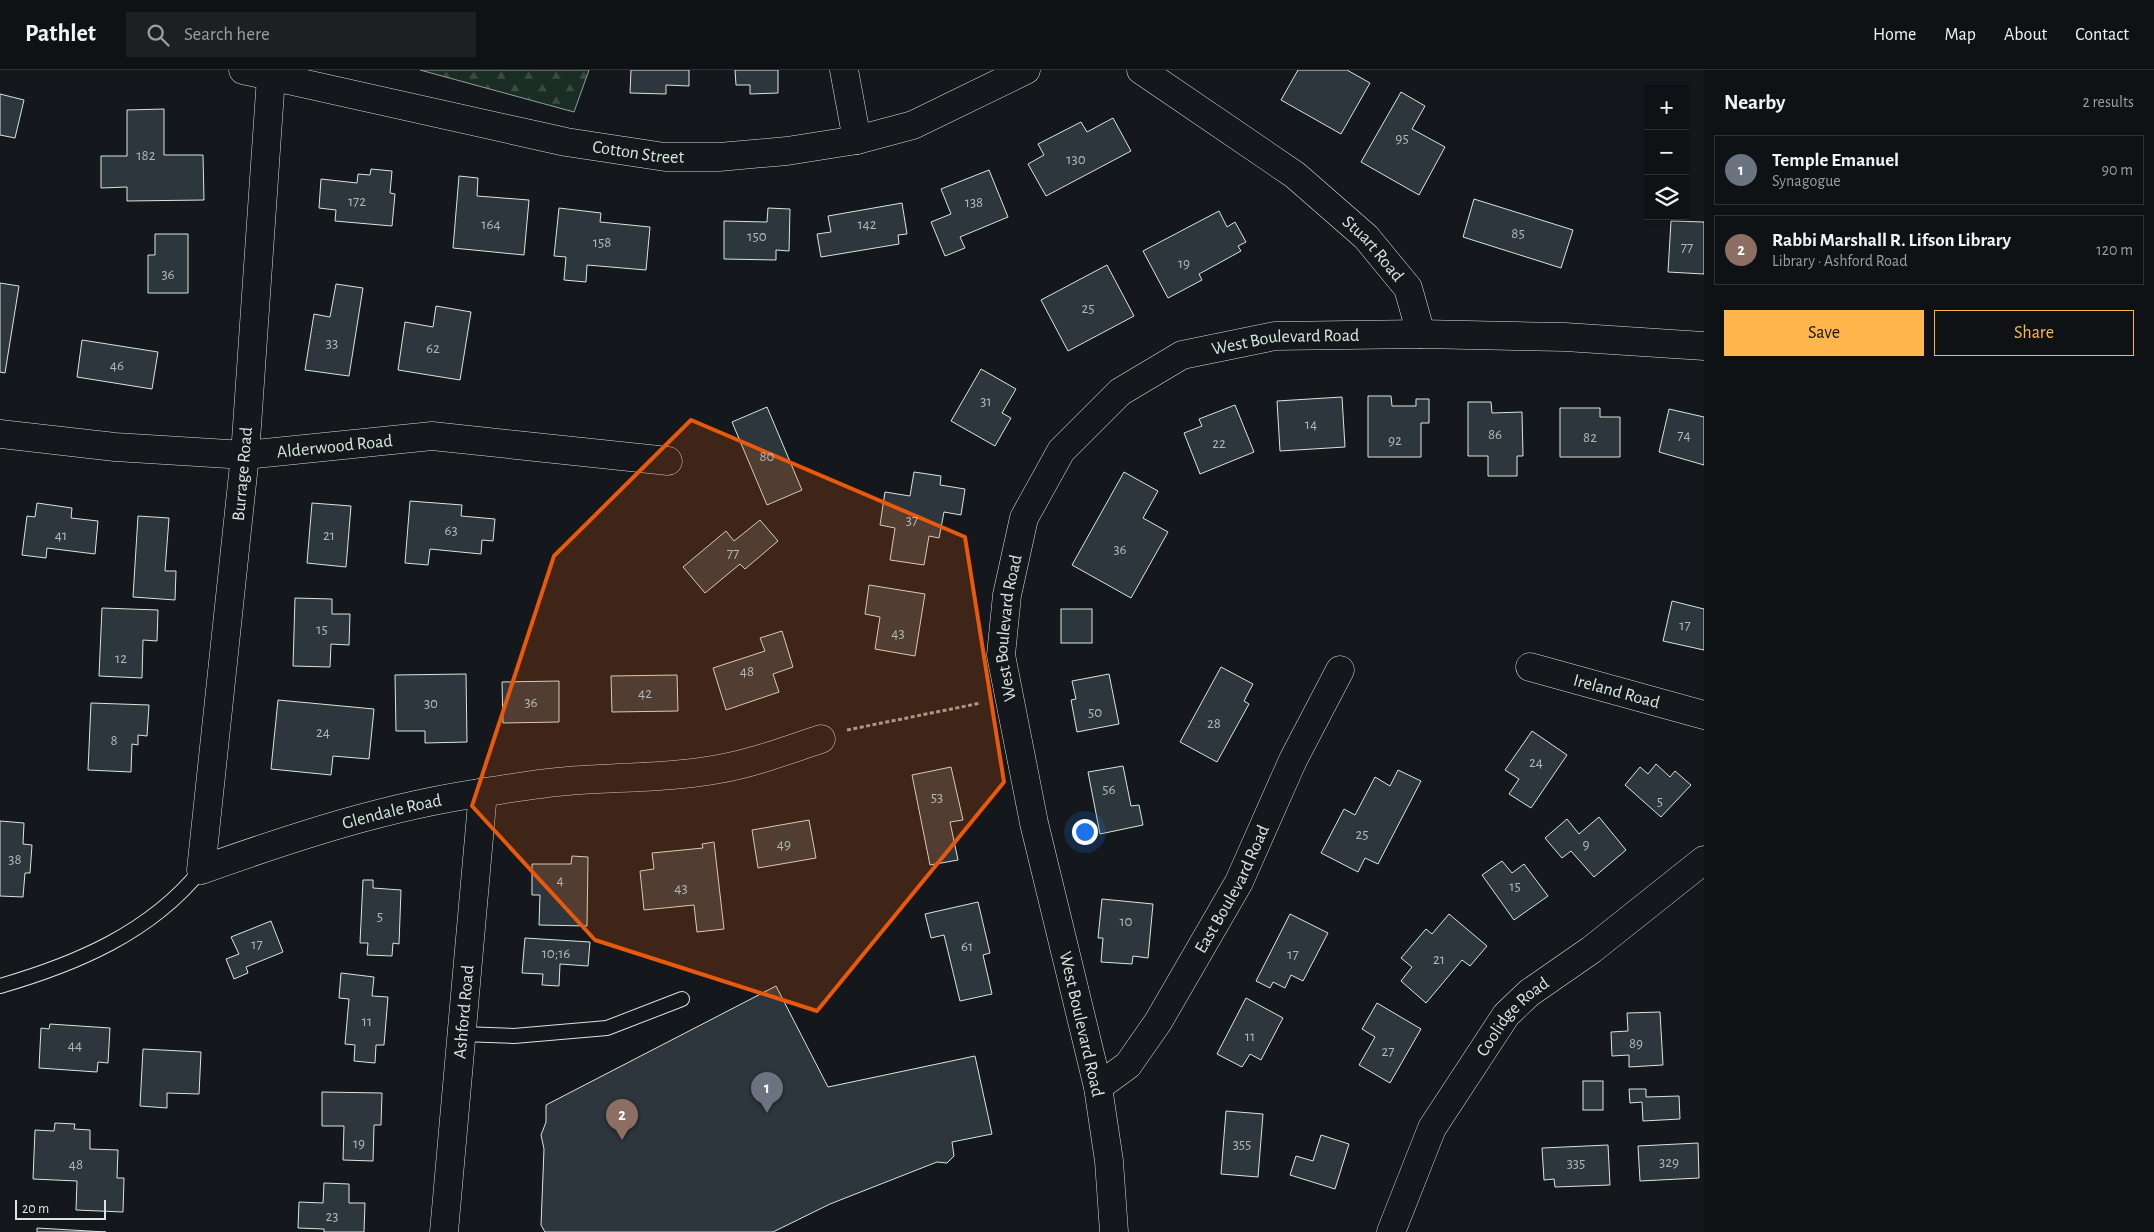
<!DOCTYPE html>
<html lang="en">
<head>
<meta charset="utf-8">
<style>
  body { margin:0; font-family:"Alegreya Sans",sans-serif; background:#1d2022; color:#f1f3f6 }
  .controls { position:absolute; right:15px; top:15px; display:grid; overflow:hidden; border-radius:0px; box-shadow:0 1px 4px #0004 }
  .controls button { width:45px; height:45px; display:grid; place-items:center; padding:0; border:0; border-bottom:1px solid #2f3234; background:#0f1215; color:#f1f3f6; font:25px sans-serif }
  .scale { position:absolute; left:15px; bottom:12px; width:91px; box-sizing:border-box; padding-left:5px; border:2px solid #d8e6dc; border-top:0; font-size:14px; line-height:18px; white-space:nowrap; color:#d8e6dc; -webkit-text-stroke:4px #14181c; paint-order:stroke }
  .you { position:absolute; left:1084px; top:761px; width:18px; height:18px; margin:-12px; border:4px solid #fff; border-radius:50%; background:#1a73e8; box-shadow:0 0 0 8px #1a73e833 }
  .badge { display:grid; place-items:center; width:32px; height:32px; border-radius:50%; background:#ffb74d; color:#fff; font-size:16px; font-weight:700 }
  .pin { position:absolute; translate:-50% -41px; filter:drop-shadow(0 1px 2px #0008) }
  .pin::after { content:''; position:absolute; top:26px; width:18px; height:15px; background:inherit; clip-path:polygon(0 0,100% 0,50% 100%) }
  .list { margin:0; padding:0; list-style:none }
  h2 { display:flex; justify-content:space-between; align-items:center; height:65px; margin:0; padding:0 20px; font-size:21px }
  h2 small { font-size:16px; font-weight:400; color:#9b9ea0 }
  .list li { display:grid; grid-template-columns:32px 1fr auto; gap:15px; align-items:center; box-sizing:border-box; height:70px; margin:0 10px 10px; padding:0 10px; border:1px solid #2f3234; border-radius:0px }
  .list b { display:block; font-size:19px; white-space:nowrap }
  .list p { margin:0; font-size:16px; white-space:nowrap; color:#9b9ea0 }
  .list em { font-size:16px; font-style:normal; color:#9b9ea0 }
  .actions { display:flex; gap:10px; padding:15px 20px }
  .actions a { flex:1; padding:11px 0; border:1px solid #ffb74d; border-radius:0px; text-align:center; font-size:18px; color:#ffb74d }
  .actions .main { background:#ffb74d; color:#111 }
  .icon { flex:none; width:28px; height:28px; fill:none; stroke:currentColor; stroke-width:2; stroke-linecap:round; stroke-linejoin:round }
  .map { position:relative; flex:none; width:1704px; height:1162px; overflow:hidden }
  header { display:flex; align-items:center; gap:30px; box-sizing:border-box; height:70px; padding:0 25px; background:#0f1215; border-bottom:1px solid #2f3234 }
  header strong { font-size:24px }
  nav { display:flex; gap:28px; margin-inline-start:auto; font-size:18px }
  .search { width:350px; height:45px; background:#1d2022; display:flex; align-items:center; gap:12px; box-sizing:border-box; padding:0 18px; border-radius:0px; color:#9b9ea0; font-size:19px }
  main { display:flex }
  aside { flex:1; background:#0f1215 }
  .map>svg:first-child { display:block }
  .forest { fill:url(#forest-firs); stroke:#939e99 }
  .building { fill:#2c363c; stroke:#d8e6dc }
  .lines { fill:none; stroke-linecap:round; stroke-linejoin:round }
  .service-casing { stroke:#d8e6dc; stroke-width:16 }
  .minor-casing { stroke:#d8e6dc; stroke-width:29 }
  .path { stroke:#9da8a2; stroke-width:3; stroke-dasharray:4 2.5; stroke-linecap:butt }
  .service { stroke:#14181c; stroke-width:14 }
  .minor { stroke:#14181c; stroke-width:28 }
  .marked { fill:#e8590c; fill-opacity:0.2; stroke:#e8590c; stroke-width:4; stroke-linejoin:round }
  .labels { text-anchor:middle; stroke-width:4; stroke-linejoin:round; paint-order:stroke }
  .number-label { font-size:15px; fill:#adbab4 }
  .street-label { font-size:18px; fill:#d8e6dc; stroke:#14181c }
</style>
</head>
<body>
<header>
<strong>Pathlet</strong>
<div class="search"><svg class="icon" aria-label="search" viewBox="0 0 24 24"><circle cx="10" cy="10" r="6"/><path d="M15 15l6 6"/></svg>Search here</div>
<nav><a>Home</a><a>Map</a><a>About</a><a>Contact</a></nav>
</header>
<main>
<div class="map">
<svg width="1704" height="1162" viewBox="0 0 1704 1162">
  <defs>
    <pattern id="forest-firs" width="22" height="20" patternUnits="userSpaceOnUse" patternTransform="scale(1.25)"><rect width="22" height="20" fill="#1a2d24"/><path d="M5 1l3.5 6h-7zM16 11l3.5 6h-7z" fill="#3b4b43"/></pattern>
  </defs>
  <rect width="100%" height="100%" fill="#14181c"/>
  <path class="forest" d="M 420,0 L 589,0 L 574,42 Z"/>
  <g class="building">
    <path d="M 631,0 L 689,0 L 689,16 L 666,15 L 666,24 L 630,23 Z"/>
    <path d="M 735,0 L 778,0 L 778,23 L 750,24 L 750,15 L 736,15 Z"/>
    <path d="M 1298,0 L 1347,0 L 1370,13 L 1341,64 L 1281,30 Z"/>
    <path d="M 1401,22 L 1425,36 L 1412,59 L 1445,77 L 1419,125 L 1361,92 Z"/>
    <path d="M 0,24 L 24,30 L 15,68 L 0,65 Z"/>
    <path d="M 164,39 L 164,85 L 203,85 L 204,130 L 127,131 L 127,117 L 101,118 L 101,86 L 127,86 L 127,40 Z"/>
    <path d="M 1113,48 L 1131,81 L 1046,126 L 1028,94 L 1044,85 L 1038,74 L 1081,52 L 1087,62 Z"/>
    <path d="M 371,99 L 392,101 L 390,123 L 395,124 L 392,156 L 335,151 L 336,140 L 319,138 L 321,109 L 357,113 L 358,104 L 370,105 Z"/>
    <path d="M 989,100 L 1008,147 L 960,167 L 965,178 L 945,186 L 931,152 L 951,144 L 941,119 Z"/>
    <path d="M 459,106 L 478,108 L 477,126 L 529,130 L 524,185 L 453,178 Z"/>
    <path d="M 1474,129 L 1573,160 L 1561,198 L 1463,167 Z"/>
    <path d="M 902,133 L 907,164 L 898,165 L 899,174 L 821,187 L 817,164 L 831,162 L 828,146 Z"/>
    <path d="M 559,138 L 601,143 L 600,152 L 650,157 L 646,200 L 587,195 L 586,212 L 564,210 L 566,187 L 554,186 Z"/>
    <path d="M 768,138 L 790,139 L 789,181 L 776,180 L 776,190 L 724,189 L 724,151 L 767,152 Z"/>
    <path d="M 1219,141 L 1227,157 L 1235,152 L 1246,172 L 1238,176 L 1241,181 L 1199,204 L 1202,210 L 1168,228 L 1143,181 Z"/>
    <path d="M 1671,151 L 1704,152 L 1704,204 L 1668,202 Z"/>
    <path d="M 155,164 L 188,164 L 188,223 L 148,223 L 148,185 L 155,185 Z"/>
    <path d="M 1107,195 L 1134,246 L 1068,281 L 1041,230 Z"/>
    <path d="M 0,213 L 19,216 L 5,303 L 0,302 Z"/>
    <path d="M 336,214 L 363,218 L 349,306 L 305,300 L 314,244 L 330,247 Z"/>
    <path d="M 436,236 L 471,242 L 460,310 L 398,300 L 405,252 L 433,257 Z"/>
    <path d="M 82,270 L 158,282 L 152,319 L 77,307 Z"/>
    <path d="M 981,299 L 1016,319 L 1002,343 L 1011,348 L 995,376 L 951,351 Z"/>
    <path d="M 1368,326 L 1391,326 L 1392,336 L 1416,336 L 1416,329 L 1429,329 L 1429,353 L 1421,353 L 1421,387 L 1368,387 Z"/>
    <path d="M 1342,327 L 1345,377 L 1280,381 L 1277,331 Z"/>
    <path d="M 1468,332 L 1491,332 L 1492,343 L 1522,342 L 1523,386 L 1517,386 L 1517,406 L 1488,406 L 1488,386 L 1468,386 Z"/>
    <path d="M 1235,335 L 1254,382 L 1200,404 L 1184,363 L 1202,356 L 1199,349 Z"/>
    <path d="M 767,337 L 802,420 L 767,435 L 732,352 Z"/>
    <path d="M 1560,338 L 1600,338 L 1600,347 L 1620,347 L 1620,387 L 1560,387 Z"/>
    <path d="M 1669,339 L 1704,347 L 1704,395 L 1659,382 Z"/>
    <path d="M 914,402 L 941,406 L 940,415 L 965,419 L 961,445 L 944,442 L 939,468 L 929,466 L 924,495 L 890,490 L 895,458 L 880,455 L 885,422 L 910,426 Z"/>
    <path d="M 1124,402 L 1158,421 L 1143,448 L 1168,462 L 1131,528 L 1072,495 Z"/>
    <path d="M 410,431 L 462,435 L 461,446 L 495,449 L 493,471 L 482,470 L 481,484 L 430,479 L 428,495 L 405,493 Z"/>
    <path d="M 37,433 L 72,438 L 71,448 L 98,451 L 95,484 L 47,478 L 46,488 L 22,485 L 27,446 L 35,447 Z"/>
    <path d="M 312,433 L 351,436 L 346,497 L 307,493 Z"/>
    <path d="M 138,446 L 169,448 L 165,501 L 176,501 L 175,530 L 133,527 Z"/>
    <path d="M 760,450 L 778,471 L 745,499 L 740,494 L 705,523 L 683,497 L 726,461 L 734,471 Z"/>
    <path d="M 869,515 L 925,524 L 915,586 L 875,579 L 880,547 L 865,544 Z"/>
    <path d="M 295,528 L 332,529 L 332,544 L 350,544 L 349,575 L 331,574 L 330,597 L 293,596 Z"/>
    <path d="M 1672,531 L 1704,539 L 1704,580 L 1663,571 Z"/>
    <path d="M 102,538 L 158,540 L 157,571 L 143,570 L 142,608 L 99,606 Z"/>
    <rect x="1061" y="539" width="31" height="34"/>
    <path d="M 782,561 L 793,597 L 773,604 L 779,622 L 726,640 L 713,598 L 765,581 L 760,568 Z"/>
    <path d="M 1221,597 L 1253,614 L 1244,631 L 1249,634 L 1217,692 L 1180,672 Z"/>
    <path d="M 466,604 L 467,672 L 425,673 L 425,661 L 396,661 L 395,605 Z"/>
    <path d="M 1109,604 L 1119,654 L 1077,662 L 1071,630 L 1076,629 L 1072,611 Z"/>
    <path d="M 677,605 L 678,641 L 612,642 L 611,606 Z"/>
    <path d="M 559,611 L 559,652 L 503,653 L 502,612 Z"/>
    <path d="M 278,630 L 374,639 L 369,689 L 333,686 L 331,705 L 271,699 Z"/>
    <path d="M 91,633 L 149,635 L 147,666 L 138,665 L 138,675 L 132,674 L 131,702 L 88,700 Z"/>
    <path d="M 1532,661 L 1567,685 L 1531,738 L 1509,724 L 1519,709 L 1505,700 Z"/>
    <path d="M 1656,694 L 1670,707 L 1675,701 L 1691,715 L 1661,747 L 1625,715 L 1640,697 L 1648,704 Z"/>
    <path d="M 1123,696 L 1131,736 L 1139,735 L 1143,755 L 1100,764 L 1088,702 Z"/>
    <path d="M 951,697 L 963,750 L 950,752 L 958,790 L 930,795 L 912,705 Z"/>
    <path d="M 1398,700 L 1421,711 L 1378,794 L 1365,788 L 1358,802 L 1321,783 L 1344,739 L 1355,745 L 1375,707 L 1390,716 Z"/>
    <path d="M 1599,747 L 1626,780 L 1594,807 L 1571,781 L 1562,788 L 1545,768 L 1567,749 L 1579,764 Z"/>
    <path d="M 809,750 L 816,788 L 758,798 L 752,760 Z"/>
    <path d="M 0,751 L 24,753 L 23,774 L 32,775 L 30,803 L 25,803 L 23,827 L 0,826 Z"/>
    <path d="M 714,772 L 724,859 L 697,862 L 694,835 L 644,840 L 640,801 L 654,799 L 652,783 L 703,778 L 702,774 Z"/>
    <path d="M 572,786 L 588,787 L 587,856 L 539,855 L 540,825 L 532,825 L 532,794 L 571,794 Z"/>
    <path d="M 1502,791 L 1512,803 L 1524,794 L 1548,826 L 1514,850 L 1482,805 Z"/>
    <path d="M 363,810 L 373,810 L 373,818 L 401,820 L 399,874 L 393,873 L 392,886 L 367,885 L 368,873 L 360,873 Z"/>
    <path d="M 1102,829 L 1153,834 L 1148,888 L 1133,886 L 1132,894 L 1101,892 L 1103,868 L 1098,868 Z"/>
    <path d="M 978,832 L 990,883 L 983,885 L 992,924 L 960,931 L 944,865 L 931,868 L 925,844 Z"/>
    <path d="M 1290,844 L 1328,863 L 1303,911 L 1291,905 L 1285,918 L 1273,912 L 1270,918 L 1256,911 Z"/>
    <path d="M 1449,844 L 1487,876 L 1470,896 L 1462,890 L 1426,933 L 1401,911 L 1412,897 L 1401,888 L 1426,859 L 1432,864 Z"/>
    <path d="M 271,851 L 283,882 L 246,897 L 248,903 L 234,909 L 226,889 L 239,884 L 231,867 Z"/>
    <path d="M 525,868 L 590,872 L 588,896 L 560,894 L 559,916 L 542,915 L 543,904 L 522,903 Z"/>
    <path d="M 341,903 L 374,907 L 372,926 L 388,927 L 384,975 L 376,975 L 375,993 L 354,991 L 355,975 L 345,974 L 349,929 L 339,928 Z"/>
    <path d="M 776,916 L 828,1017 L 975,986 L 992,1064 L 952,1072 L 954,1086 L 947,1093 L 937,1092 L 830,1134 L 773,1162 L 545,1162 L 541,1155 L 544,1079 L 541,1065 L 546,1052 L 546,1035 Z"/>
    <path d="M 1246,928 L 1283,948 L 1261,990 L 1250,984 L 1242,997 L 1217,984 Z"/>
    <path d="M 1377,933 L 1421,959 L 1390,1013 L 1359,995 L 1375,967 L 1362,959 Z"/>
    <path d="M 1660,942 L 1663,995 L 1629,997 L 1629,985 L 1612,986 L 1611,962 L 1628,961 L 1627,943 Z"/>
    <path d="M 50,954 L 110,958 L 108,993 L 98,992 L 97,1002 L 39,998 L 41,958 L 49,959 Z"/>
    <path d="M 143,979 L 201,982 L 199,1024 L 167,1023 L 167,1038 L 140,1036 Z"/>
    <rect x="1583" y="1011" width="20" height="29"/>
    <path d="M 1629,1019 L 1646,1019 L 1646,1027 L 1679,1026 L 1680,1049 L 1643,1051 L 1642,1032 L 1630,1033 Z"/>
    <path d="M 322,1022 L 382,1023 L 381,1055 L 374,1055 L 373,1091 L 343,1090 L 344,1056 L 322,1056 Z"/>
    <path d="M 1226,1041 L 1263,1044 L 1258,1107 L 1221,1104 Z"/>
    <path d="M 55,1053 L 75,1054 L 74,1059 L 90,1060 L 90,1079 L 118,1080 L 117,1108 L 124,1108 L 123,1142 L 76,1140 L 77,1111 L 33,1109 L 35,1060 L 54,1061 Z"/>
    <path d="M 1321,1065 L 1349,1074 L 1335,1119 L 1290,1105 L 1296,1086 L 1313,1091 Z"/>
    <path d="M 1698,1073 L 1699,1108 L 1640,1111 L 1638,1076 Z"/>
    <path d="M 1608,1075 L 1610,1115 L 1555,1117 L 1554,1109 L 1544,1110 L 1542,1078 Z"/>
    <path d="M 324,1113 L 349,1114 L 349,1133 L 365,1133 L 364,1162 L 324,1162 L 324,1159 L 298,1158 L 299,1132 L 323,1133 Z"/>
    <path d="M 37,1158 L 106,1162 L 37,1162 Z"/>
  </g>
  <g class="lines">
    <defs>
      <g id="service">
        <path d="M 0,916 C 76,894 150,863 201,800"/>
        <path d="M 462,964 L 514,966 L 607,958 L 682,929"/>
      </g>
      <g id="minor">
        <path id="s1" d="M 243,0 L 566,72 L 665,87 L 719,87 L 787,81 L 857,70 L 913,55 L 1026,0"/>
        <path d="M 844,0 L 857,70"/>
        <path id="s2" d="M 1141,0 L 1295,105 L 1366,167 L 1408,218 L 1421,264 L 1565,267 L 1704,276"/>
        <path id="s3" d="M 271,7 L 245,385 L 201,800 C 294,767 387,736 486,722 C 513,718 541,713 568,711 C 618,707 670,708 719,699 C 754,693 787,680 821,669"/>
        <path id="s4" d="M 0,364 L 115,377 L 245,385 L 432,366 L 668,391"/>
        <path id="s5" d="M 1530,597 L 1704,645"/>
        <path id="s6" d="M 1098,1017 L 1128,995 L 1158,952 L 1239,812 L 1293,690 L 1340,600"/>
        <path id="s7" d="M 444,1162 L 483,722"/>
        <path id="s8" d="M 1114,1162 L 1109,1091 L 1098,1017 L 1034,753 L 1001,585 L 1007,525 L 1024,448 L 1061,381 L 1120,322 L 1182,285 L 1275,266 L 1421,264"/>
        <path id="s9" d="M 1391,1162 L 1432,1058 L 1506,945 L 1529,923 L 1591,880 L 1704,790"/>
      </g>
    </defs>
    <use href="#service" class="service-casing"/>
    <use href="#minor" class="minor-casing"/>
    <path class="path" d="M 847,660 L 981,633"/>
    <use href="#service" class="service"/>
    <use href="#minor" class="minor"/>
  </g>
  <path class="marked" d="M 691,350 L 965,467 L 1004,712 L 817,941 L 595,870 L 472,736 L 554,486 Z"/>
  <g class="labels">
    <g class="number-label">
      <text x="1402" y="73">95</text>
      <text x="146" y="90">182</text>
      <text x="1076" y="94">130</text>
      <text x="357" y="136">172</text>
      <text x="974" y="137">138</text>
      <text x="491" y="159">164</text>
      <text x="867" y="159">142</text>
      <text x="1518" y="168">85</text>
      <text x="757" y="171">150</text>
      <text x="602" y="177">158</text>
      <text x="1687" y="182">77</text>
      <text x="1184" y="198">19</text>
      <text x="168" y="209">36</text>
      <text x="1088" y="243">25</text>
      <text x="332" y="278">33</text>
      <text x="433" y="283">62</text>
      <text x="117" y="300">46</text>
      <text x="986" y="336">31</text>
      <text x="1311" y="359">14</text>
      <text x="1495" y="369">86</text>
      <text x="1684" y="370">74</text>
      <text x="1590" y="372">82</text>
      <text x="1395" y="375">92</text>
      <text x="1219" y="378">22</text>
      <text x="767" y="391">80</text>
      <text x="912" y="455">37</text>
      <text x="451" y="465">63</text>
      <text x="61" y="470">41</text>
      <text x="329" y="470">21</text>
      <text x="1120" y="484">36</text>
      <text x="733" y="488">77</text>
      <text x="1685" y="560">17</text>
      <text x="322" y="564">15</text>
      <text x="898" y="568">43</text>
      <text x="121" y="593">12</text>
      <text x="747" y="606">48</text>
      <text x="645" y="628">42</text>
      <text x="531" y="637">36</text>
      <text x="431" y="638">30</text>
      <text x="1095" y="647">50</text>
      <text x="1214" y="658">28</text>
      <text x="323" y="667">24</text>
      <text x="114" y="675">8</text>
      <text x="1536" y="697">24</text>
      <text x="1109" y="724">56</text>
      <text x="937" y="732">53</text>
      <text x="1660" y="736">5</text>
      <text x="1362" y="769">25</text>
      <text x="784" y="779">49</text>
      <text x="1586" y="779">9</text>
      <text x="15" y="794">38</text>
      <text x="560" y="815">4</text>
      <text x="1515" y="821">15</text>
      <text x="681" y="823">43</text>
      <text x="380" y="851">5</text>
      <text x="1126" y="856">10</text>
      <text x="257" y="879">17</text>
      <text x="967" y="881">61</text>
      <text x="556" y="888">10;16</text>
      <text x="1293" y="889">17</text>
      <text x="1439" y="894">21</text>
      <text x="367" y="956">11</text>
      <text x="1250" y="971">11</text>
      <text x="1636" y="978">89</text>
      <text x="75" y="980">44</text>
      <text x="1388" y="986">27</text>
      <text x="359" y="1078">19</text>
      <text x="1242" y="1079">355</text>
      <text x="1669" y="1097">329</text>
      <text x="1576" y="1098">335</text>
      <text x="76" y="1099">48</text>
      <text x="332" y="1151">23</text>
    </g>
    <g class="street-label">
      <text dy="6" stroke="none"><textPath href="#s1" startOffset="404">Cotton Street</textPath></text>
      <text dy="6" stroke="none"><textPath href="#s2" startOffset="294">Stuart Road</textPath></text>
      <text dy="6" stroke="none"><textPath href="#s8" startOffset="1065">West Boulevard Road</textPath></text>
      <text dy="6" stroke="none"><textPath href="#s4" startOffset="336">Alderwood Road</textPath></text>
      <text transform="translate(242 404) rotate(-85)" y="6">Burrage Road</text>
      <text dy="6" stroke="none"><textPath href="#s8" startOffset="616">West Boulevard Road</textPath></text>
      <text dy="6" stroke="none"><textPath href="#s5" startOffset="90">Ireland Road</textPath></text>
      <text dy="6" stroke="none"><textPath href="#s3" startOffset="996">Glendale Road</textPath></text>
      <text dy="6" stroke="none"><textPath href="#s6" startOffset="242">East Boulevard Road</textPath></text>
      <text dy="6" stroke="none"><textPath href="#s7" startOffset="221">Ashford Road</textPath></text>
      <text dy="6" stroke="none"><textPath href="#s9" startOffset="250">Coolidge Road</textPath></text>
      <text transform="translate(1082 954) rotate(77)" y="6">West Boulevard Road</text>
    </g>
  </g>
</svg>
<div class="controls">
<button>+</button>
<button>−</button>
<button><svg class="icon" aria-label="layers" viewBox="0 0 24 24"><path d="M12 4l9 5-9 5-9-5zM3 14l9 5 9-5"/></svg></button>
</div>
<div class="scale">20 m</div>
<div class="you"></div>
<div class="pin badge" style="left:767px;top:1043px;background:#6b7280">1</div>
<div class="pin badge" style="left:622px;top:1070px;background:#8d6e63">2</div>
</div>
<aside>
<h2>Nearby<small>2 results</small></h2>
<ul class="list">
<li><span class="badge" style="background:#6b7280">1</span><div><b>Temple Emanuel</b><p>Synagogue</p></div><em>90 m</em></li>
<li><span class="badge" style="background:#8d6e63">2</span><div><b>Rabbi Marshall R. Lifson Library</b><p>Library · Ashford Road</p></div><em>120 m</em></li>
</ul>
<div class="actions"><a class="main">Save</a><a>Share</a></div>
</aside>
</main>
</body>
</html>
